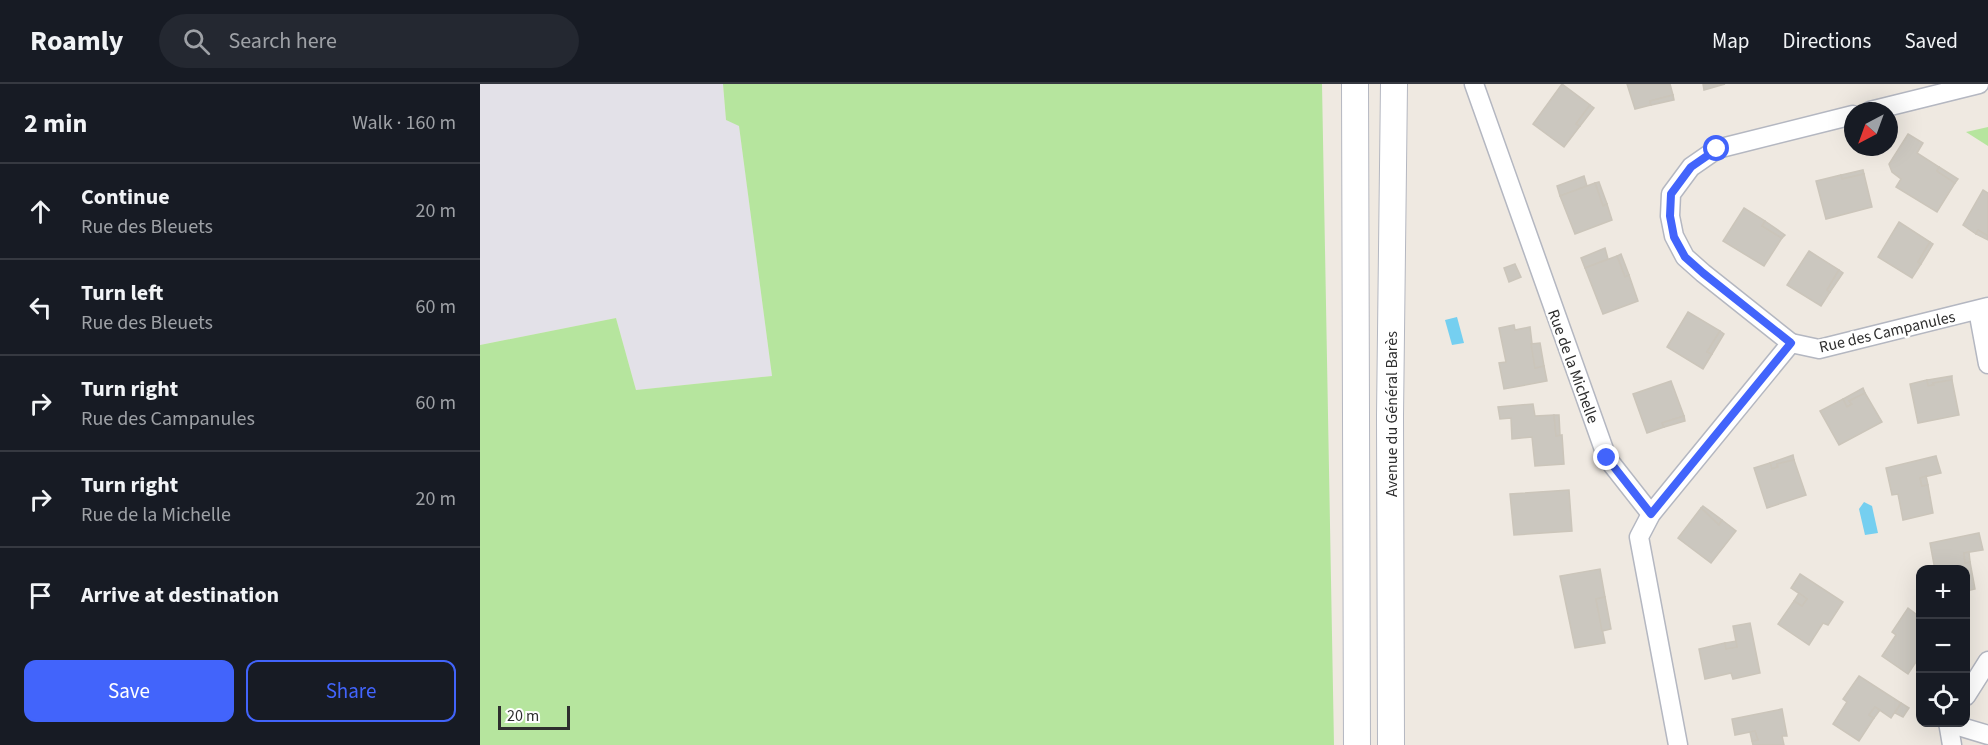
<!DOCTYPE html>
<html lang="en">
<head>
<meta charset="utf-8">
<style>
  body { margin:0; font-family:"Source Sans 3",sans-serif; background:#242831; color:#f1f3f6 }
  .controls { position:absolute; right:18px; bottom:18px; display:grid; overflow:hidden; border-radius:12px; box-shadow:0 6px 24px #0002 }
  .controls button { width:54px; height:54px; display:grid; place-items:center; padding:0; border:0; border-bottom:2px solid #363941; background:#171b24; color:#f1f3f6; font:30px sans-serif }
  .compass { position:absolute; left:1364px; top:18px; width:54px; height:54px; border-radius:50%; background:#171b24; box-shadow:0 6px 24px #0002; rotate:221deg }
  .scale { position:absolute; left:18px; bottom:15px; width:72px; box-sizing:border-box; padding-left:6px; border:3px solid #2e2e2e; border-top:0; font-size:16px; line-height:21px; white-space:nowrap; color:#2e2e2e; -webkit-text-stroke:4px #fff; paint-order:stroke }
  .stop { position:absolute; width:18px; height:18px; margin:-14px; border:4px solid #4264fb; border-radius:50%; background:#fff }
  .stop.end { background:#4264fb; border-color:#fff; box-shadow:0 2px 6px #0008 }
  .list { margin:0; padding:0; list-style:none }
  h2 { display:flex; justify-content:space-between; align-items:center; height:78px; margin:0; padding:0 24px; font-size:26px }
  h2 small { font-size:20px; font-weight:400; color:#9ea1a6 }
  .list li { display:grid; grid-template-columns:39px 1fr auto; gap:18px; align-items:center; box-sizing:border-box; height:96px; padding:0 24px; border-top:2px solid #363941 }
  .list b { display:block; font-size:22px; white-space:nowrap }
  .list p { margin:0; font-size:20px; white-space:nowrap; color:#9ea1a6 }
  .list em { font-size:20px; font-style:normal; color:#9ea1a6 }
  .actions { display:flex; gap:12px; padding:18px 24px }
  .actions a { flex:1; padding:14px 0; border:2px solid #4264fb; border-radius:12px; text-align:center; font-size:21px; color:#4264fb }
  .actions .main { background:#4264fb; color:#fff }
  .icon { flex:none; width:33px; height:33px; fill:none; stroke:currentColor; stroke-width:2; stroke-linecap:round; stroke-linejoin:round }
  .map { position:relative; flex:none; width:1508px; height:661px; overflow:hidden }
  header { display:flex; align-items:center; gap:36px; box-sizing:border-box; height:84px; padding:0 30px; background:#171b24; border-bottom:2px solid #363941 }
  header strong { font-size:28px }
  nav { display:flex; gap:33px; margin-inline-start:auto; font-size:21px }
  .search { width:420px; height:54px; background:#242831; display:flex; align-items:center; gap:15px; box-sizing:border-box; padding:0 21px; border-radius:33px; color:#9ea1a6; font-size:22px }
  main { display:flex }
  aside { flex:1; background:#171b24 }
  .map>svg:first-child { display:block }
  .industrial { fill:#e3e1e8 }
  .green { fill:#b6e59e }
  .water { fill:#75cff0 }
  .building { fill:#cbc7bf; stroke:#cbc5ba; stroke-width:1.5 }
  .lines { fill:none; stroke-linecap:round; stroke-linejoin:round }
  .street-casing { stroke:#b4b7c1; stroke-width:21 }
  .secondary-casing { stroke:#b4b7c1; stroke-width:28 }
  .street { stroke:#fff; stroke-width:18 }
  .secondary { stroke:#fff; stroke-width:26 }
  .route { stroke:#4264fb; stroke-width:8 }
  .labels { text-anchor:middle; stroke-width:5; stroke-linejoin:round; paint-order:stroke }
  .street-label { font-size:16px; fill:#2e2e2e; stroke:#fff }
</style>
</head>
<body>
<header>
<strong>Roamly</strong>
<div class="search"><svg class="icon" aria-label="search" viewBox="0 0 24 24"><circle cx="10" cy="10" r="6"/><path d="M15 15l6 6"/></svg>Search here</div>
<nav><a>Map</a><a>Directions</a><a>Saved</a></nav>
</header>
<main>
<aside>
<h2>2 min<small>Walk · 160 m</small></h2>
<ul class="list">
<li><svg class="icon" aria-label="ahead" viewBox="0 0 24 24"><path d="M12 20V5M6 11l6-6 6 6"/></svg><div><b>Continue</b><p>Rue des Bleuets</p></div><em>20 m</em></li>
<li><svg class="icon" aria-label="left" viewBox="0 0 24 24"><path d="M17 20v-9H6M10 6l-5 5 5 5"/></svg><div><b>Turn left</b><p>Rue des Bleuets</p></div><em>60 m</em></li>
<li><svg class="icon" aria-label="right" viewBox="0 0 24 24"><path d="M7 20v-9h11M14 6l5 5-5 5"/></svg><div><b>Turn right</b><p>Rue des Campanules</p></div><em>60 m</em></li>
<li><svg class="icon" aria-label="right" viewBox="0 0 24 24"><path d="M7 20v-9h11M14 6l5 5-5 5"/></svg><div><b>Turn right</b><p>Rue de la Michelle</p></div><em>20 m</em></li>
<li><svg class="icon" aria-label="arrive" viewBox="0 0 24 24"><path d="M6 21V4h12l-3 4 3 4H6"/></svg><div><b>Arrive at destination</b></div></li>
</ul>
<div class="actions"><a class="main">Save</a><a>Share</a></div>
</aside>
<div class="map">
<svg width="1508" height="661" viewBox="0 0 1508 661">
  <rect width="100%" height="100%" fill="#efe9e1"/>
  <path class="industrial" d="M 0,0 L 243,0 L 246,36 L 259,41 L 292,292 L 156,306 L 136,234 L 0,261 Z"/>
  <g class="green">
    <path d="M 243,0 L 842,0 L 854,661 L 0,661 L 0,261 L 136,234 L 156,306 L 292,292 L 259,42 L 246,36 Z"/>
    <path d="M 1508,43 L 1508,62 L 1486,48 Z"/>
  </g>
  <g class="water">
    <path d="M 977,233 L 984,259 L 972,261 L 965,236 Z"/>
    <path d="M 1384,418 L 1392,422 L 1398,449 L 1385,451 L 1379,425 Z"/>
  </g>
  <g class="building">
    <path d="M 1082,0 L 1110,21 L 1096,40 L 1100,42 L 1084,63 L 1053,40 Z"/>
    <path d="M 1147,0 L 1190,0 L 1193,11 L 1170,17 L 1171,21 L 1155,25 Z"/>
    <path d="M 1223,0 L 1245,0 L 1224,6 Z"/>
    <path d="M 1193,11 L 1194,16 L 1171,21 L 1170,17 Z"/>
    <path d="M 1110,21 L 1114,24 L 1100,42 L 1096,40 Z"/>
    <path d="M 1428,50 L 1443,59 L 1437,69 L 1459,83 L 1457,87 L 1475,99 L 1457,128 L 1416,103 L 1421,95 L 1412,88 L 1409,80 Z"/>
    <path d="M 1459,83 L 1478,95 L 1475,99 L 1457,87 Z"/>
    <path d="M 1383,86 L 1384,90 L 1362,95 L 1361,91 Z"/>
    <path d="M 1384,90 L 1392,123 L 1346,135 L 1336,97 L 1361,91 L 1362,95 Z"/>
    <path d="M 1104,92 L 1107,102 L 1080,112 L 1077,102 Z"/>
    <path d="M 1119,98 L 1127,120 L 1123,122 L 1115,99 Z"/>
    <path d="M 1115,99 L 1123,122 L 1127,120 L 1132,136 L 1095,150 L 1080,112 Z"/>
    <path d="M 1503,106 L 1508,109 L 1508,152 L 1498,146 L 1496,150 L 1483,141 Z"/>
    <path d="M 1264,124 L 1285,137 L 1282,142 L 1302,154 L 1284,182 L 1243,157 Z"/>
    <path d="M 1285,137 L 1305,151 L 1302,154 L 1282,142 Z"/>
    <path d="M 1419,138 L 1450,158 L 1438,178 L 1441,180 L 1432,194 L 1398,173 Z"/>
    <path d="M 1498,146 L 1508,152 L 1508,156 L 1496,150 Z"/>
    <path d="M 1450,158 L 1453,160 L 1441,180 L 1438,178 Z"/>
    <path d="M 1125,164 L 1128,175 L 1105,184 L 1101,174 Z"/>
    <path d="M 1329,167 L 1359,186 L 1347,206 L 1350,208 L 1341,222 L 1307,201 Z"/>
    <path d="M 1141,170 L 1149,191 L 1145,193 L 1137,172 Z"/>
    <path d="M 1137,172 L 1145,193 L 1149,191 L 1158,217 L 1123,230 L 1105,184 Z"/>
    <path d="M 1035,180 L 1041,193 L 1029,198 L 1024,184 Z"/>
    <path d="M 1359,186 L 1363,189 L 1350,208 L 1347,206 Z"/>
    <path d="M 1208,228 L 1240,247 L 1227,268 L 1232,270 L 1223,285 L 1187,263 Z"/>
    <path d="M 1034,241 L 1035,246 L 1050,243 L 1055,284 L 1064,282 L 1067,297 L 1024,305 L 1019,279 L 1026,278 L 1019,244 Z"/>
    <path d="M 1240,247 L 1244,250 L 1232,270 L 1227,268 Z"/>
    <path d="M 1060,259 L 1064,282 L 1055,284 L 1051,260 Z"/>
    <path d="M 1472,292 L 1472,296 L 1453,299 L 1454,301 L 1448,302 L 1447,296 Z"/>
    <path d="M 1447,296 L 1448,302 L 1454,301 L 1453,299 L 1472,296 L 1479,331 L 1438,339 L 1430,300 Z"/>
    <path d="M 1191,297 L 1204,332 L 1182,339 L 1184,343 L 1167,349 L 1153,310 Z"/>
    <path d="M 1383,304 L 1385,309 L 1369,317 L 1372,320 L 1367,323 L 1363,315 Z"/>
    <path d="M 1385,309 L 1402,338 L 1359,361 L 1340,327 L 1363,315 L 1367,323 L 1372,320 L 1369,317 Z"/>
    <path d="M 1053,320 L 1055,332 L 1074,331 L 1076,352 L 1082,351 L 1084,380 L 1055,382 L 1052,353 L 1032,355 L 1031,334 L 1020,335 L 1018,323 Z"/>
    <path d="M 1074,331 L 1079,331 L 1080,351 L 1076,352 Z"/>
    <path d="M 1204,332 L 1205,337 L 1184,343 L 1182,339 Z"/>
    <path d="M 1313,371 L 1314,376 L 1297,380 L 1298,383 L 1292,385 L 1290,379 Z"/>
    <path d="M 1456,372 L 1461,389 L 1440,394 L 1442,402 L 1448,401 L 1453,429 L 1423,436 L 1418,410 L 1412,411 L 1406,384 Z"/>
    <path d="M 1314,376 L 1326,411 L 1287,424 L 1274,384 L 1290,379 L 1292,385 L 1298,383 L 1297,380 Z"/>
    <path d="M 1446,392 L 1448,401 L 1442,402 L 1440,394 Z"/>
    <path d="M 1089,406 L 1092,447 L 1034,451 L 1030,410 Z"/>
    <path d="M 1223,422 L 1242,436 L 1239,441 L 1221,424 Z"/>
    <path d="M 1221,424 L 1239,441 L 1242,436 L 1256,447 L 1231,479 L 1198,454 Z"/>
    <path d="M 1499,449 L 1503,466 L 1484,469 L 1485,479 L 1490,478 L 1495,505 L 1486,507 L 1486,486 L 1455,486 L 1450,459 Z"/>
    <path d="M 1489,468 L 1490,478 L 1485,479 L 1484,469 Z"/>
    <path d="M 1120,485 L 1125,513 L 1116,515 L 1125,559 L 1095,564 L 1080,492 Z"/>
    <path d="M 1320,490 L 1363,518 L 1348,541 L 1343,539 L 1329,561 L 1298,540 L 1314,517 L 1322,522 L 1327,515 L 1311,504 Z"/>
    <path d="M 1319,509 L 1327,515 L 1322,522 L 1314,517 Z"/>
    <path d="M 1125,513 L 1131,545 L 1122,547 L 1116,515 Z"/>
    <path d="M 1428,524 L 1440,533 L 1440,562 L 1439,565 L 1440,566 L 1440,572 L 1428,590 L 1402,572 L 1416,551 L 1412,548 Z"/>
    <path d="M 1270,539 L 1280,589 L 1253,595 L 1251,589 L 1225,595 L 1219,565 L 1245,559 L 1246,565 L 1257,563 L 1253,542 Z"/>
    <path d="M 1256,557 L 1257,563 L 1246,565 L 1245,559 Z"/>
    <path d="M 1379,592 L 1421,619 L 1411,634 L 1395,623 L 1389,631 L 1394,634 L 1379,657 L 1353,640 L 1367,618 L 1363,615 Z"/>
    <path d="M 1421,619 L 1429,624 L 1423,633 L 1415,629 Z"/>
    <path d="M 1395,623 L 1400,626 L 1394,634 L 1389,631 Z"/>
    <path d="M 1302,625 L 1307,652 L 1302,652 L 1304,661 L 1273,661 L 1272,657 L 1278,656 L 1275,647 L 1255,651 L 1252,635 Z"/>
    <path d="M 1275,647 L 1278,656 L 1272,657 L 1270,648 Z"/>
  </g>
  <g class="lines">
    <defs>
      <g id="street">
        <path d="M 994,0 L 1127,374 L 1171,430"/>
        <path d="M 1390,27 L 1499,0"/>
        <path d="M 1498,226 L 1508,280"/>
        <path d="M 1311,259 L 1223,189 L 1205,173 L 1194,152 L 1190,132 L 1191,110 L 1211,83 L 1237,65 L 1373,31"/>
        <path d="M 1486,612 L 1508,577"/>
        <path d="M 1468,638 L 1472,661"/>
        <path d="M 1468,639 L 1508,651"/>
        <path d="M 1198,661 L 1159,453 L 1171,430 L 1311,259 L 1339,265 L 1508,223"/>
      </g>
      <g id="secondary">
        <path d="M 875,0 L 877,661"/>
        <path d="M 911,661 L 910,332 L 914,0"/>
      </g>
    </defs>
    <use href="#street" class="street-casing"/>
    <use href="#secondary" class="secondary-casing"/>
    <use href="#street" class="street"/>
    <use href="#secondary" class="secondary"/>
  </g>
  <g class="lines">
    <path class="route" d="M 1127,374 L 1171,430 L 1311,259 L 1223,189 L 1205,173 L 1194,153 L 1190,132 L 1191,110 L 1211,83 L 1237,65"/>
  </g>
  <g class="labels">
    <g class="street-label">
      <text transform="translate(1407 247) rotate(-13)" y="6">Rue des Campanules</text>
      <text transform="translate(1094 282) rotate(70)" y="6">Rue de la Michelle</text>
      <text transform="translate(911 330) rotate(-90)" y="6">Avenue du Général Barès</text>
    </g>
  </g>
</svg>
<div class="controls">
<button>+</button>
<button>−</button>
<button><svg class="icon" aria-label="locate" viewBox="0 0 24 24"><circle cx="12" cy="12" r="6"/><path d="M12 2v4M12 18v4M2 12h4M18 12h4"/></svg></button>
</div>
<svg class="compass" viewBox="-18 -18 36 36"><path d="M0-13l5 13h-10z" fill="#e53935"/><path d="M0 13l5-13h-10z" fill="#9ea1a6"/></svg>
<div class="scale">20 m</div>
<div class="stop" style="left:1237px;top:65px"></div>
<div class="stop end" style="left:1127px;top:374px"></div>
</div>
</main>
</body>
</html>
